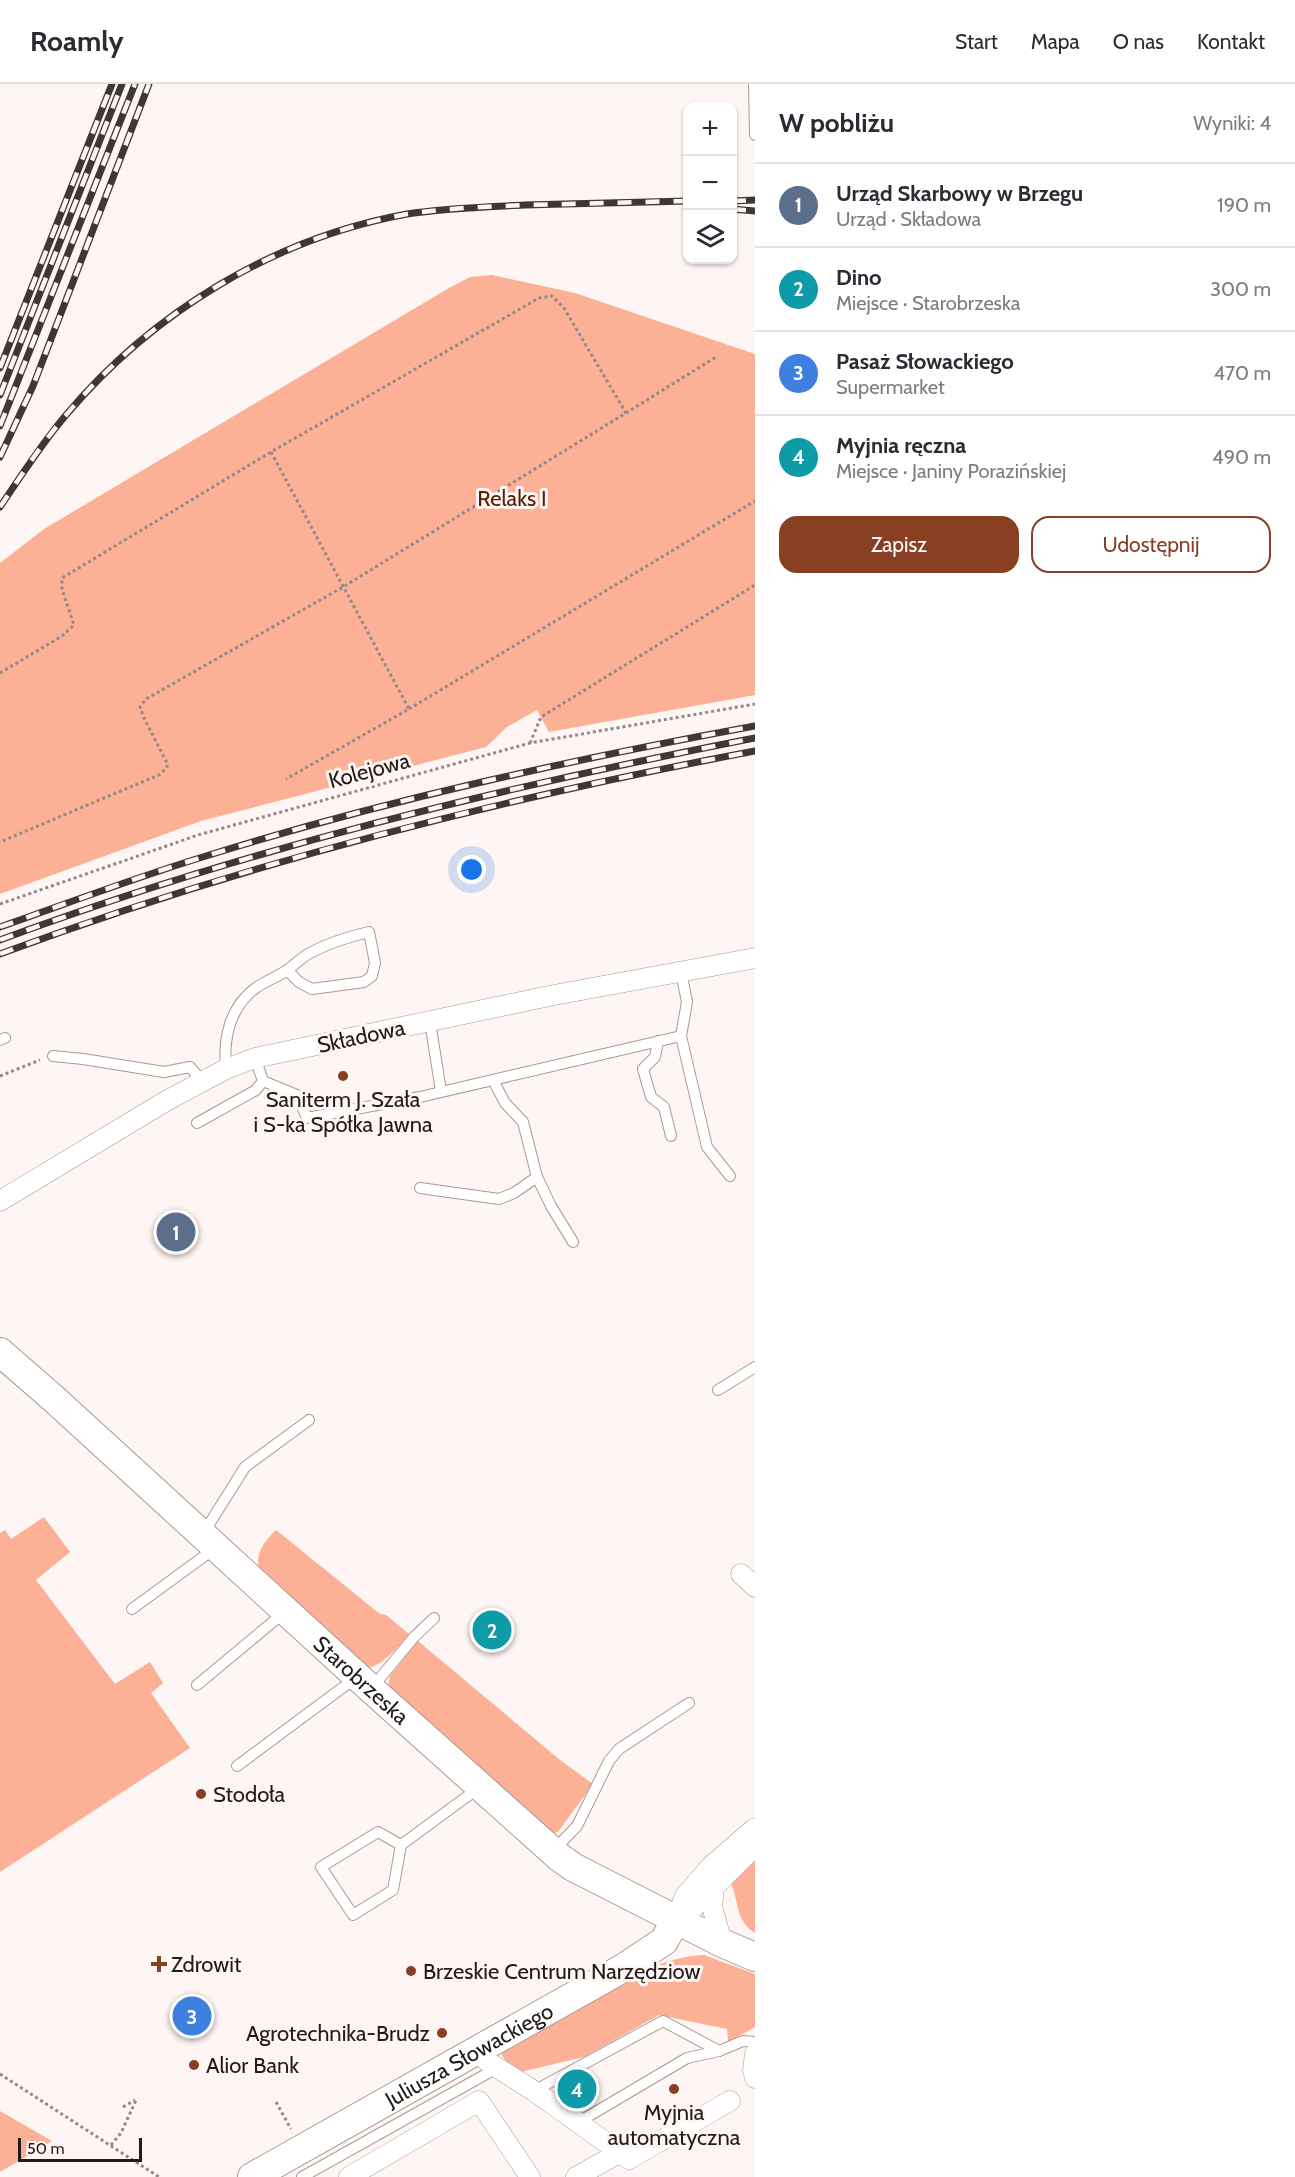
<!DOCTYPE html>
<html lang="pl">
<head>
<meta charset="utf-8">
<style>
  body { margin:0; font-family:Cabin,sans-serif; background:#f7f7f7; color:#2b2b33 }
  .controls { position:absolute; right:18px; top:18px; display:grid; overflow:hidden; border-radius:12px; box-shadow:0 2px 4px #0004 }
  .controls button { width:54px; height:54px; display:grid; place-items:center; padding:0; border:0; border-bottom:2px solid #e1e1e2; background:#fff; color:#2b2b33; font:30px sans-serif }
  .scale { position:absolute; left:18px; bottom:15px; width:124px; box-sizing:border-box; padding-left:6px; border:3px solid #221b19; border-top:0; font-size:16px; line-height:21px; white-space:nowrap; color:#221b19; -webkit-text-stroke:4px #fef6f4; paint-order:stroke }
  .you { position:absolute; left:472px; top:786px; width:21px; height:21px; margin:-15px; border:4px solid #fff; border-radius:50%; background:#1a73e8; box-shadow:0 0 0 9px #1a73e833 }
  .badge { display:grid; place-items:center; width:39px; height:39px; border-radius:50%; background:#883f22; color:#fff; font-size:20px; font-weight:700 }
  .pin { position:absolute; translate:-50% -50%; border:3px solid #fff; box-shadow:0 2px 6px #0006 }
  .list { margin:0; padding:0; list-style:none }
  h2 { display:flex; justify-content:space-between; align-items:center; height:78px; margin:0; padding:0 24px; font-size:26px }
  h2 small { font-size:20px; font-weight:400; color:#7c7c81 }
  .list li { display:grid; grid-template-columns:39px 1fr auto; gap:18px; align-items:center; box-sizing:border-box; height:84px; padding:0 24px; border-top:2px solid #e1e1e2 }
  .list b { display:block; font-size:22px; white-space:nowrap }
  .list p { margin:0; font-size:20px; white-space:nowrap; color:#7c7c81 }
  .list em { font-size:20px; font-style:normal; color:#7c7c81 }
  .actions { display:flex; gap:12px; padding:18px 24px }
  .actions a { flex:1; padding:14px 0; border:2px solid #883f22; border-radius:18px; text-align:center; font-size:21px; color:#883f22 }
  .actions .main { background:#883f22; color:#fff }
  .icon { flex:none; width:33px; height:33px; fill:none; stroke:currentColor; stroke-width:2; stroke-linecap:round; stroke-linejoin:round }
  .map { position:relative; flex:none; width:755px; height:2093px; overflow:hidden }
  header { display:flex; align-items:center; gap:36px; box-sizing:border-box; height:84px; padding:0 30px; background:#fff; border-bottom:2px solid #e1e1e2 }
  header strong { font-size:28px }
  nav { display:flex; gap:33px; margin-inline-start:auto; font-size:21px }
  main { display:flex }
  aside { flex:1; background:#fff }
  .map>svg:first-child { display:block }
  .green { fill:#fcb095 }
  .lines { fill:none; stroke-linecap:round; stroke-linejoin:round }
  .lane-casing { stroke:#aa9992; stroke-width:12 }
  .street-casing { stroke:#aa9992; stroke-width:21 }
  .secondary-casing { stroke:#aa9992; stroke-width:30 }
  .path { stroke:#928a88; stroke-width:3; stroke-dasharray:3 3; stroke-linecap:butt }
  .lane { stroke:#fff; stroke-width:10 }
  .street { stroke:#fff; stroke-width:20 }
  .secondary { stroke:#fff; stroke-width:28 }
  .rail-casing { stroke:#3e3735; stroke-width:7 }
  .rail { stroke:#fef6f4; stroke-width:4.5; stroke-dasharray:14; stroke-linecap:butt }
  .poi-dot { fill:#883f22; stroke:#fef6f4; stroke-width:2 }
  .labels { text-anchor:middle; stroke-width:6; stroke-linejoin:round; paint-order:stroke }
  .park-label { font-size:22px; fill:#571b01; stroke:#fef6f4 }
  .street-label { font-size:22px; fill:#221b19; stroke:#fef6f4 }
  .poi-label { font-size:22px; fill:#221b19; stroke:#fef6f4; text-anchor:start }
</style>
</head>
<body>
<header>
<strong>Roamly</strong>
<nav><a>Start</a><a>Mapa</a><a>O nas</a><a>Kontakt</a></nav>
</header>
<main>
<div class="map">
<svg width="755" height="2093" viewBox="0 0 755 2093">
  <rect width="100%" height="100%" fill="#fef6f4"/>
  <g class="green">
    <path d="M 492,191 L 575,209 L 755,270 L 755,611 L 549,648 L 537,626 L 507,643 L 486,663 L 201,737 L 0,810 L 0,479 L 44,445 L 449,204 L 470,193 Z"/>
    <path d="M 44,1433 L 70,1468 L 36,1496 L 115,1600 L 150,1578 L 163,1599 L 151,1609 L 190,1664 L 0,1788 L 0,1449 L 5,1446 L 11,1455 Z"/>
    <path d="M 276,1446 L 380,1530 L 386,1531 L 409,1550 C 398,1563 381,1584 363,1585 L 259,1484 C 255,1468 266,1456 276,1446 Z"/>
    <path d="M 418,1557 L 560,1676 L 593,1700 L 558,1748 L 548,1750 L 388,1603 L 390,1592 Z"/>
    <path d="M 755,1769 L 755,1849 C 732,1834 741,1814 728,1795 Z"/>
    <path d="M 704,1871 L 755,1890 L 755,1943 L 728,1958 L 727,1945 L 659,1931 L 584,1973 L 520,1988 L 507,1980 L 502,1971 L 505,1959 C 556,1931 648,1872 704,1871 Z"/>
    <path d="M 0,2027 L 52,2057 L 0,2088 Z"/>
  </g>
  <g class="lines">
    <defs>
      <g id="lane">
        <path d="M 754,0 L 755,51"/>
        <path d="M 430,938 L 441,1007"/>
        <path d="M 681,952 L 707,1063 L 730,1092"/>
        <path d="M 0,956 L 5,954"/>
        <path d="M 658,957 L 655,973 L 643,985 L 651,1013 L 664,1023 L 671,1052"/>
        <path d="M 53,972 L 83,975 L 164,988 L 190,983 L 202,997"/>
        <path d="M 255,974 L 263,997 L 297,1011 L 307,1034 L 420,1013 L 681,952 L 687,918 L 681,888"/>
        <path d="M 226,985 C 223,954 230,922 257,903 C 266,897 277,893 286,887 C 293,882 300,875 308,870 C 328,859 347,853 369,848 L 375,879 L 372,892 L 364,898 L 312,905 L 299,898 L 287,886"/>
        <path d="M 493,996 L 505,1019 L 523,1038 L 537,1093 L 551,1122 L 573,1158"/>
        <path d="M 197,1039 L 256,1006 L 263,997"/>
        <path d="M 420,1104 L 499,1115 L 514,1109 L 537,1093"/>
        <path d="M 718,1306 L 755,1283"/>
        <path d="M 203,1450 L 245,1383 L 309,1336"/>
        <path d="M 132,1525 L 214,1465"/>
        <path d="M 197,1601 L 286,1527"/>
        <path d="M 371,1605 L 414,1553 L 434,1534"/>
        <path d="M 237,1682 L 357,1593"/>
        <path d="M 401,1761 L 378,1748 L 321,1783 L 353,1831 L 393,1806 L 401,1761 L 480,1703"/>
        <path d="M 553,1767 L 577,1742 L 609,1677 L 619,1665 L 689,1619"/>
        <path d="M 534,2007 L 663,1937 L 719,1967"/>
        <path d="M 577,2039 L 687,1974 L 719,1967 L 743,1957 L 755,1958"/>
        <path d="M 302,2093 L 497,1984"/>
      </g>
      <g id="street">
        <path d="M 0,1117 L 166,1017 L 226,985 L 255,974 L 554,911 L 755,874"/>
        <path d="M 741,1490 L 755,1503"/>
        <path d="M 714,1802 L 712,1822 L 722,1859"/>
        <path d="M 676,1836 L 685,1812 L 710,1783 L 755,1744"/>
        <path d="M 676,1836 L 691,1826 L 755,1762"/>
        <path d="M 477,1965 L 488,1978 L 534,2007 L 629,2075 L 730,2017"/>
        <path d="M 755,1970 L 753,1986 L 755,1994"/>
        <path d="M 349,2093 L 479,2017 L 530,2093"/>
        <path d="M 576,2093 L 619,2069"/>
      </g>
      <g id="secondary">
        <path id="s1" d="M 0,1268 L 54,1315 L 371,1605 L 559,1773 L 573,1783 L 722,1859 L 755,1873"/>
        <path id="s2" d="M 252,2093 L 625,1883 L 664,1857 L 676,1836"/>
      </g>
    </defs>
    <use href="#lane" class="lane-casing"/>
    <use href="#street" class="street-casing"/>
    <use href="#secondary" class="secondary-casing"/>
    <g class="path">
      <path d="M 626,329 L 716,273"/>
      <path d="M 271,368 L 409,625 L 286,695"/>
      <path d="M 0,589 L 62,552 L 74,541 L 62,505 L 62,494 L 271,368 L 539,214 L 552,212 L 564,224 L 626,329 L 343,503 L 146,615 L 140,623 L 144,634 L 168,681 L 161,690 L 0,758"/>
      <path d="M 409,625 L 755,417"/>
      <path d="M 530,659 L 541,633 L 755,501"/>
      <path d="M 0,820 L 198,751 L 530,659 L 755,620"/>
      <path d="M 0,992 L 40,976"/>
      <path d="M 0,1990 L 159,2093"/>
      <path d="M 276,2018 L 291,2045"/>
      <path d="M 123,2023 L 135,2016"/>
      <path d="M 111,2061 L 121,2049 L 137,2014"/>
    </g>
    <use href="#lane" class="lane"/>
    <use href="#street" class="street"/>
    <use href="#secondary" class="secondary"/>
    <defs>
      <g id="rail">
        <path d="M 732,117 L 755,116"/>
        <path d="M 732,125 L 755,127"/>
        <path d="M 0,284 L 112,0"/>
        <path d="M 0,311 L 122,0"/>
        <path d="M 0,342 L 135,0"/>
        <path d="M 0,373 L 33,302 L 149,0"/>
        <path d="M 0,423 C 21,392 42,359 66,331 C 153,228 274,154 407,130 C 446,124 485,123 524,121 C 579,120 633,118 688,117"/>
        <path d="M 0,843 C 68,819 137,793 206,772 C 386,716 570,676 755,642"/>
        <path d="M 0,856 C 245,765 499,704 755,654"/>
        <path d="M 0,870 C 245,779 499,715 755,667"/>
      </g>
    </defs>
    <use href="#rail" class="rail-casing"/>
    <use href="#rail" class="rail"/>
  </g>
  <g class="poi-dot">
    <circle cx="343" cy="992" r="6"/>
    <circle cx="201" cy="1710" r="6"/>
    <path d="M156 1871h6v6h6v6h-6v6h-6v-6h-6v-6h6z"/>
    <circle cx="411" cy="1887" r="6"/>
    <circle cx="442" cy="1949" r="6"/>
    <circle cx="194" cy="1981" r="6"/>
    <circle cx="674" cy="2005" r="6"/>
  </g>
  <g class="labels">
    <g class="park-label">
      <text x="512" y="422">Relaks I</text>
    </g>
    <g class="street-label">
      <text transform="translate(369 686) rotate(-15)" y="8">Kolejowa</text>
      <text transform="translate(361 952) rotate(-12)" y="8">Składowa</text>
      <text dy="8" stroke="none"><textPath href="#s1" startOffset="488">Starobrzeska</textPath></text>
      <text dy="8" stroke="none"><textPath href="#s2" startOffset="249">Juliusza Słowackiego</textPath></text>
    </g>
    <g class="poi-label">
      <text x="343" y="1023" text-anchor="middle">Saniterm J. Szała<tspan x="343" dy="25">i S-ka Spółka Jawna</tspan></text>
      <text x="213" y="1718">Stodoła</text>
      <text x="171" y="1888">Zdrowit</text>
      <text x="423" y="1895">Brzeskie Centrum Narzędziow</text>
      <text x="430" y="1957" text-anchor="end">Agrotechnika-Brudz</text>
      <text x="206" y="1989">Alior Bank</text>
      <text x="674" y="2036" text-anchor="middle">Myjnia<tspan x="674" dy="25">automatyczna</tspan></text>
    </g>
  </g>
</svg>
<div class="controls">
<button>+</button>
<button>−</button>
<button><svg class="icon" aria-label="layers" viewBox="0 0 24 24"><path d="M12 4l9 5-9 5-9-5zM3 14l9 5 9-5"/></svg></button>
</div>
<div class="scale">50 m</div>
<div class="you"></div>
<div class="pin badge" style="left:176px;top:1148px;background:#5c6f8a">1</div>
<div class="pin badge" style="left:492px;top:1546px;background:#0f9aa8">2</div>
<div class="pin badge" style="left:192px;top:1932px;background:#3f7fe0">3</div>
<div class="pin badge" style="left:577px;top:2005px;background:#0f9aa8">4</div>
</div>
<aside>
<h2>W pobliżu<small>Wyniki: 4</small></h2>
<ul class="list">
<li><span class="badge" style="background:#5c6f8a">1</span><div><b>Urząd Skarbowy w Brzegu</b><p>Urząd · Składowa</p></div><em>190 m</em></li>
<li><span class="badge" style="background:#0f9aa8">2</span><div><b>Dino</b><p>Miejsce · Starobrzeska</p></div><em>300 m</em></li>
<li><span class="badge" style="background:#3f7fe0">3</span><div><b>Pasaż Słowackiego</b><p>Supermarket</p></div><em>470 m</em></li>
<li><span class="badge" style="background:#0f9aa8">4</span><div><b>Myjnia ręczna</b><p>Miejsce · Janiny Porazińskiej</p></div><em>490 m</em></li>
</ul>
<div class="actions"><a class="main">Zapisz</a><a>Udostępnij</a></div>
</aside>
</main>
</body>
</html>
